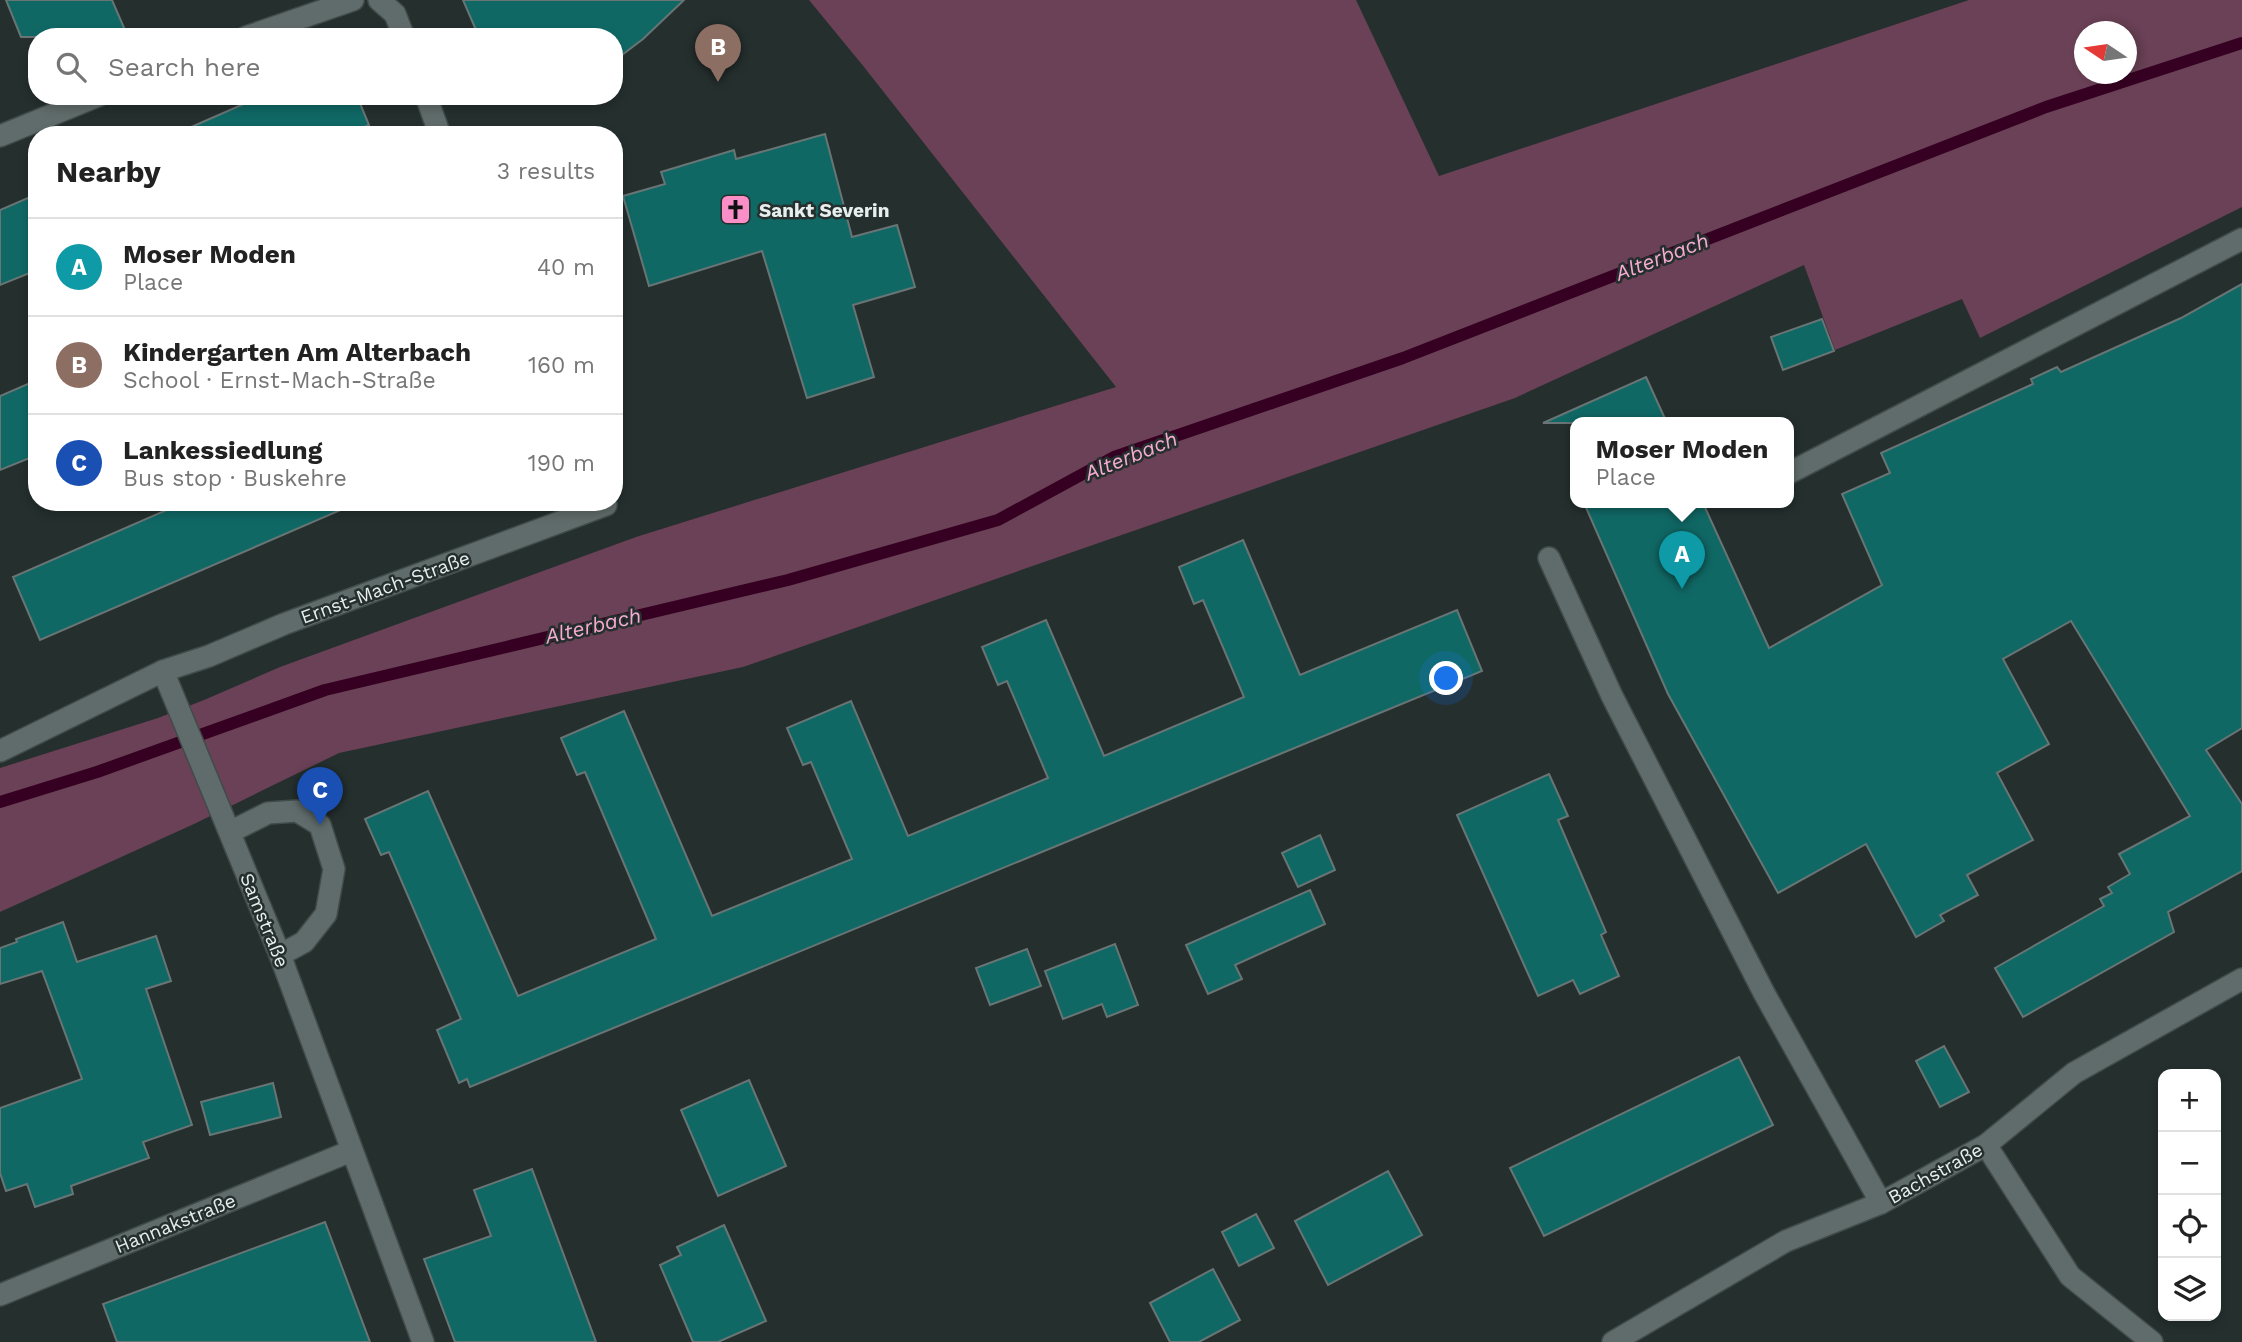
<!DOCTYPE html>
<html lang="en">
<head>
<meta charset="utf-8">
<style>
  body { margin:0; font-family:"Work Sans",sans-serif; background:#f6f6f6; color:#222 }
  .controls { position:absolute; right:21px; bottom:21px; display:grid; overflow:hidden; border-radius:14px; box-shadow:0 4px 10px #0003 }
  .controls button { width:63px; height:63px; display:grid; place-items:center; padding:0; border:0; border-bottom:2px solid #e0e0e0; background:#fff; color:#222; font:35px sans-serif }
  .compass { position:absolute; left:2074px; top:21px; width:63px; height:63px; border-radius:50%; background:#fff; box-shadow:0 4px 10px #0003; rotate:283deg }
  .you { position:absolute; left:1447px; top:679px; width:24px; height:24px; margin:-18px; border:5px solid #fff; border-radius:50%; background:#1a73e8; box-shadow:0 0 0 10px #1a73e833 }
  .badge { display:grid; place-items:center; width:46px; height:46px; border-radius:50%; background:#ea580c; color:#fff; font-size:23px; font-weight:700 }
  .pin { position:absolute; translate:-50% -58px; filter:drop-shadow(0 2px 4px #0008) }
  .pin::after { content:''; position:absolute; top:37px; width:24px; height:21px; background:inherit; clip-path:polygon(0 0,100% 0,50% 100%) }
  .popup { position:absolute; left:1570px; top:417px; width:224px; height:91px; box-sizing:border-box; display:grid; place-content:center; border-radius:14px; background:#fff; filter:drop-shadow(0 2px 5px #0005); font-size:23px; white-space:nowrap; color:#767676 }
  .popup b { font-size:26px; color:#222 }
  .popup::after { content:''; position:absolute; left:50%; top:100%; margin-left:-14px; border:14px solid transparent; border-top-color:#fff }
  .list { margin:0; padding:0; list-style:none }
  h2 { display:flex; justify-content:space-between; align-items:center; height:91px; margin:0; padding:0 28px; font-size:30px }
  h2 small { font-size:23px; font-weight:400; color:#767676 }
  .list li { display:grid; grid-template-columns:46px 1fr auto; gap:21px; align-items:center; box-sizing:border-box; height:98px; padding:0 28px; border-top:2px solid #e0e0e0 }
  .list b { display:block; font-size:26px; white-space:nowrap }
  .list p { margin:0; font-size:23px; white-space:nowrap; color:#767676 }
  .list em { font-size:23px; font-style:normal; color:#767676 }
  .icon { flex:none; width:38px; height:38px; fill:none; stroke:currentColor; stroke-width:2; stroke-linecap:round; stroke-linejoin:round }
  .map { position:relative; flex:none; width:2242px; height:1342px; overflow:hidden }
  .search { position:absolute; background:#fff; box-shadow:0 4px 10px #0003; left:28px; top:28px; width:595px; height:77px; display:flex; align-items:center; gap:18px; box-sizing:border-box; padding:0 24px; border-radius:28px; color:#767676; font-size:26px }
  .panel { position:absolute; background:#fff; box-shadow:0 4px 10px #0003; left:28px; top:126px; width:595px; height:385px; border-radius:28px }
  .map>svg:first-child { display:block }
  .green { fill:#6a4156; fill-rule:evenodd }
  .lines { fill:none; stroke-linecap:round; stroke-linejoin:round }
  .stream { stroke:#360022; stroke-width:12 }
  .building { fill:#106865; stroke:#687574; stroke-width:2 }
  .lane-casing { stroke:#414b4a; stroke-width:24 }
  .street-casing { stroke:#414b4a; stroke-width:24 }
  .secondary-casing { stroke:#414b4a; stroke-width:24 }
  .lane { stroke:#606c6b; stroke-width:21 }
  .street { stroke:#606c6b; stroke-width:21 }
  .secondary { stroke:#606c6b; stroke-width:21 }
  .labels { text-anchor:middle; stroke-width:5; stroke-linejoin:round; paint-order:stroke }
  .poi-label { font-size:19px; font-weight:bold; fill:#e7eeed; stroke:#242f2e; text-anchor:start }
  .street-label { font-size:19px; fill:#e7eeed; stroke:#242f2e }
  .water-label { font-size:21px; font-style:italic; fill:#f7abd2; stroke:#242f2e }
</style>
</head>
<body>
<div class="map">
<svg width="2242" height="1342" viewBox="0 0 2242 1342">
  <rect width="100%" height="100%" fill="#242f2e"/>
  <path class="green" d="M 809,0 L 1356,0 L 1439,176 L 1969,0 L 2242,0 L 2242,207 L 1980,338 L 1962,299 L 1835,350 L 1804,265 L 1515,398 L 743,667 L 339,753 L 194,824 L 0,912 L 0,768 L 158,718 L 204,700 L 280,667 L 636,537 L 1116,387 L 864,67 ZM 2084,32 L 2126,32 L 2126,74 L 2084,74 Z"/>
  <g class="lines">
    <path class="stream" d="M 0,802 L 97,772 L 325,690 L 788,580 L 998,520 L 1114,457 L 1403,358 L 2046,107 L 2242,43"/>
  </g>
  <g class="building">
    <path d="M 6,0 L 112,0 L 128,37 L 21,37 Z"/>
    <path d="M 463,0 L 684,0 L 643,39 L 614,61 L 614,37 L 479,37 Z"/>
    <path d="M 262,96 L 357,96 L 369,125 L 347,135 L 173,135 Z"/>
    <path d="M 825,134 L 852,237 L 897,225 L 915,287 L 853,305 L 874,377 L 807,398 L 762,251 L 649,286 L 623,196 L 665,184 L 661,172 L 734,150 L 736,159 Z"/>
    <path d="M 37,194 L 37,270 L 0,285 L 0,210 Z"/>
    <path d="M 2242,284 L 2242,728 L 2206,750 L 2242,804 L 2242,871 L 2168,912 L 2174,932 L 2023,1017 L 1995,968 L 2104,906 L 2100,899 L 2112,893 L 2108,887 L 2130,874 L 2119,854 L 2190,816 L 2071,621 L 2003,659 L 2049,744 L 1997,773 L 2033,840 L 1967,875 L 1978,895 L 1940,915 L 1944,921 L 1916,937 L 1866,844 L 1778,893 L 1668,694 L 1584,503 L 1703,503 L 1769,648 L 1882,585 L 1842,494 L 1890,473 L 1881,453 L 2033,384 L 2031,379 L 2057,367 L 2061,372 L 2181,318 Z"/>
    <path d="M 1822,319 L 1834,351 L 1783,370 L 1771,337 Z"/>
    <path d="M 1646,377 L 1667,423 L 1543,423 Z"/>
    <path d="M 37,380 L 37,455 L 0,470 L 0,396 Z"/>
    <path d="M 185,502 L 359,502 L 40,640 L 13,577 Z"/>
    <path d="M 1243,540 L 1300,675 L 1457,610 L 1482,671 L 470,1087 L 467,1079 L 459,1083 L 437,1030 L 461,1019 L 389,852 L 381,855 L 365,819 L 428,791 L 518,996 L 656,939 L 585,772 L 577,775 L 561,738 L 624,711 L 712,916 L 852,859 L 811,762 L 803,765 L 787,728 L 851,701 L 908,836 L 1048,778 L 1007,681 L 998,685 L 982,647 L 1046,620 L 1104,756 L 1244,697 L 1203,600 L 1194,604 L 1179,567 Z"/>
    <path d="M 1549,774 L 1568,816 L 1558,820 L 1606,932 L 1601,935 L 1619,976 L 1580,994 L 1573,980 L 1538,996 L 1457,815 Z"/>
    <path d="M 1320,835 L 1335,870 L 1298,887 L 1282,853 Z"/>
    <path d="M 1310,890 L 1325,924 L 1235,965 L 1242,979 L 1208,994 L 1186,945 Z"/>
    <path d="M 63,922 L 77,962 L 156,936 L 171,981 L 146,989 L 192,1125 L 143,1142 L 149,1158 L 71,1186 L 73,1194 L 35,1207 L 27,1184 L 6,1191 L 0,1173 L 0,1108 L 82,1079 L 42,971 L 0,984 L 0,948 L 17,942 L 16,939 Z"/>
    <path d="M 1115,944 L 1138,1005 L 1107,1017 L 1102,1004 L 1063,1019 L 1045,971 Z"/>
    <path d="M 1027,949 L 1041,986 L 990,1005 L 976,968 Z"/>
    <path d="M 1944,1046 L 1969,1092 L 1940,1107 L 1916,1061 Z"/>
    <path d="M 1739,1057 L 1773,1125 L 1544,1236 L 1510,1168 Z"/>
    <path d="M 749,1080 L 786,1166 L 718,1196 L 681,1110 Z"/>
    <path d="M 273,1083 L 281,1117 L 210,1135 L 201,1102 Z"/>
    <path d="M 532,1169 L 596,1342 L 455,1342 L 424,1259 L 491,1236 L 474,1190 Z"/>
    <path d="M 1388,1171 L 1422,1235 L 1328,1285 L 1295,1221 Z"/>
    <path d="M 1256,1214 L 1274,1248 L 1239,1266 L 1222,1232 Z"/>
    <path d="M 325,1222 L 370,1342 L 117,1342 L 103,1304 Z"/>
    <path d="M 724,1225 L 766,1321 L 718,1342 L 693,1342 L 660,1265 L 681,1255 L 677,1247 Z"/>
    <path d="M 1213,1269 L 1240,1320 L 1199,1342 L 1170,1342 L 1150,1303 Z"/>
  </g>
  <g class="lines">
    <defs>
      <g id="lane">
        <path d="M 1789,473 L 2242,239"/>
        <path d="M 1549,558 L 1612,696 L 1764,993 L 1881,1203"/>
      </g>
      <g id="street">
        <path d="M 379,0 L 395,14 L 404,37"/>
        <path d="M 246,37 L 353,0"/>
        <path d="M 426,96 L 440,135"/>
        <path d="M 0,136 L 98,96"/>
        <path d="M 163,671 L 209,656 L 284,624 L 606,505 L 604,502"/>
        <path d="M 0,751 L 163,671 L 280,955 L 423,1342"/>
        <path d="M 230,832 L 268,813 L 297,811 L 320,825 L 334,869 L 326,914 L 304,942 L 280,955"/>
        <path d="M 1986,1145 L 2070,1276 L 2152,1342"/>
        <path d="M 0,1295 L 351,1151"/>
      </g>
      <path id="secondary" d="M 1613,1342 L 1786,1241 L 1881,1203 L 1986,1145 L 2074,1073 L 2242,979"/>
    </defs>
    <use href="#lane" class="lane-casing"/>
    <use href="#street" class="street-casing"/>
    <use href="#secondary" class="secondary-casing"/>
    <use href="#lane" class="lane"/>
    <use href="#street" class="street"/>
    <use href="#secondary" class="secondary"/>
  </g>
  <defs>
    <symbol id="church-square" viewBox="-11 -11 22 22"><rect x="-9" y="-9" width="18" height="18" rx="4" fill="#fa8fc8" stroke="#242f2e"/><path d="M-1.2-6h2.4v3.5h3.3v2.4h-3.3V6h-2.4V-.1h-3.3v-2.4h3.3Z" fill="#111"/></symbol>
  </defs>
  <g fill-rule="evenodd">
    <use href="#church-square" x="718" y="192" width="35" height="35"/>
  </g>
  <g class="labels">
    <g class="poi-label">
      <text x="759" y="217">Sankt Severin</text>
    </g>
    <g class="street-label">
      <text transform="translate(385 587) rotate(-20)" y="7">Ernst-Mach-Straße</text>
      <text transform="translate(265 920) rotate(68)" y="7">Samstraße</text>
      <text transform="translate(1935 1173) rotate(-29)" y="7">Bachstraße</text>
      <text transform="translate(175 1223) rotate(-22)" y="7">Hannakstraße</text>
    </g>
    <g class="water-label">
      <text transform="translate(1662 257) rotate(-21)" y="7">Alterbach</text>
      <text transform="translate(1131 456) rotate(-22)" y="7">Alterbach</text>
      <text transform="translate(593 626) rotate(-13)" y="7">Alterbach</text>
    </g>
  </g>
</svg>
<div class="controls">
<button>+</button>
<button>−</button>
<button><svg class="icon" aria-label="locate" viewBox="0 0 24 24"><circle cx="12" cy="12" r="6"/><path d="M12 2v4M12 18v4M2 12h4M18 12h4"/></svg></button>
<button><svg class="icon" aria-label="layers" viewBox="0 0 24 24"><path d="M12 4l9 5-9 5-9-5zM3 14l9 5 9-5"/></svg></button>
</div>
<svg class="compass" viewBox="-18 -18 36 36"><path d="M0-13l5 13h-10z" fill="#e53935"/><path d="M0 13l5-13h-10z" fill="#767676"/></svg>
<div class="you"></div>
<div class="pin badge" style="left:1682px;top:589px;background:#0f9aa8">A</div>
<div class="popup"><b>Moser Moden</b>Place</div>
<div class="pin badge" style="left:718px;top:82px;background:#8d6e63">B</div>
<div class="pin badge" style="left:320px;top:825px;background:#1a4fb4">C</div>
<div class="search"><svg class="icon" aria-label="search" viewBox="0 0 24 24"><circle cx="10" cy="10" r="6"/><path d="M15 15l6 6"/></svg>Search here</div>
<section class="panel">
<h2>Nearby<small>3 results</small></h2>
<ul class="list">
<li><span class="badge" style="background:#0f9aa8">A</span><div><b>Moser Moden</b><p>Place</p></div><em>40 m</em></li>
<li><span class="badge" style="background:#8d6e63">B</span><div><b>Kindergarten Am Alterbach</b><p>School · Ernst-Mach-Straße</p></div><em>160 m</em></li>
<li><span class="badge" style="background:#1a4fb4">C</span><div><b>Lankessiedlung</b><p>Bus stop · Buskehre</p></div><em>190 m</em></li>
</ul>
</section>
</div>
</body>
</html>
